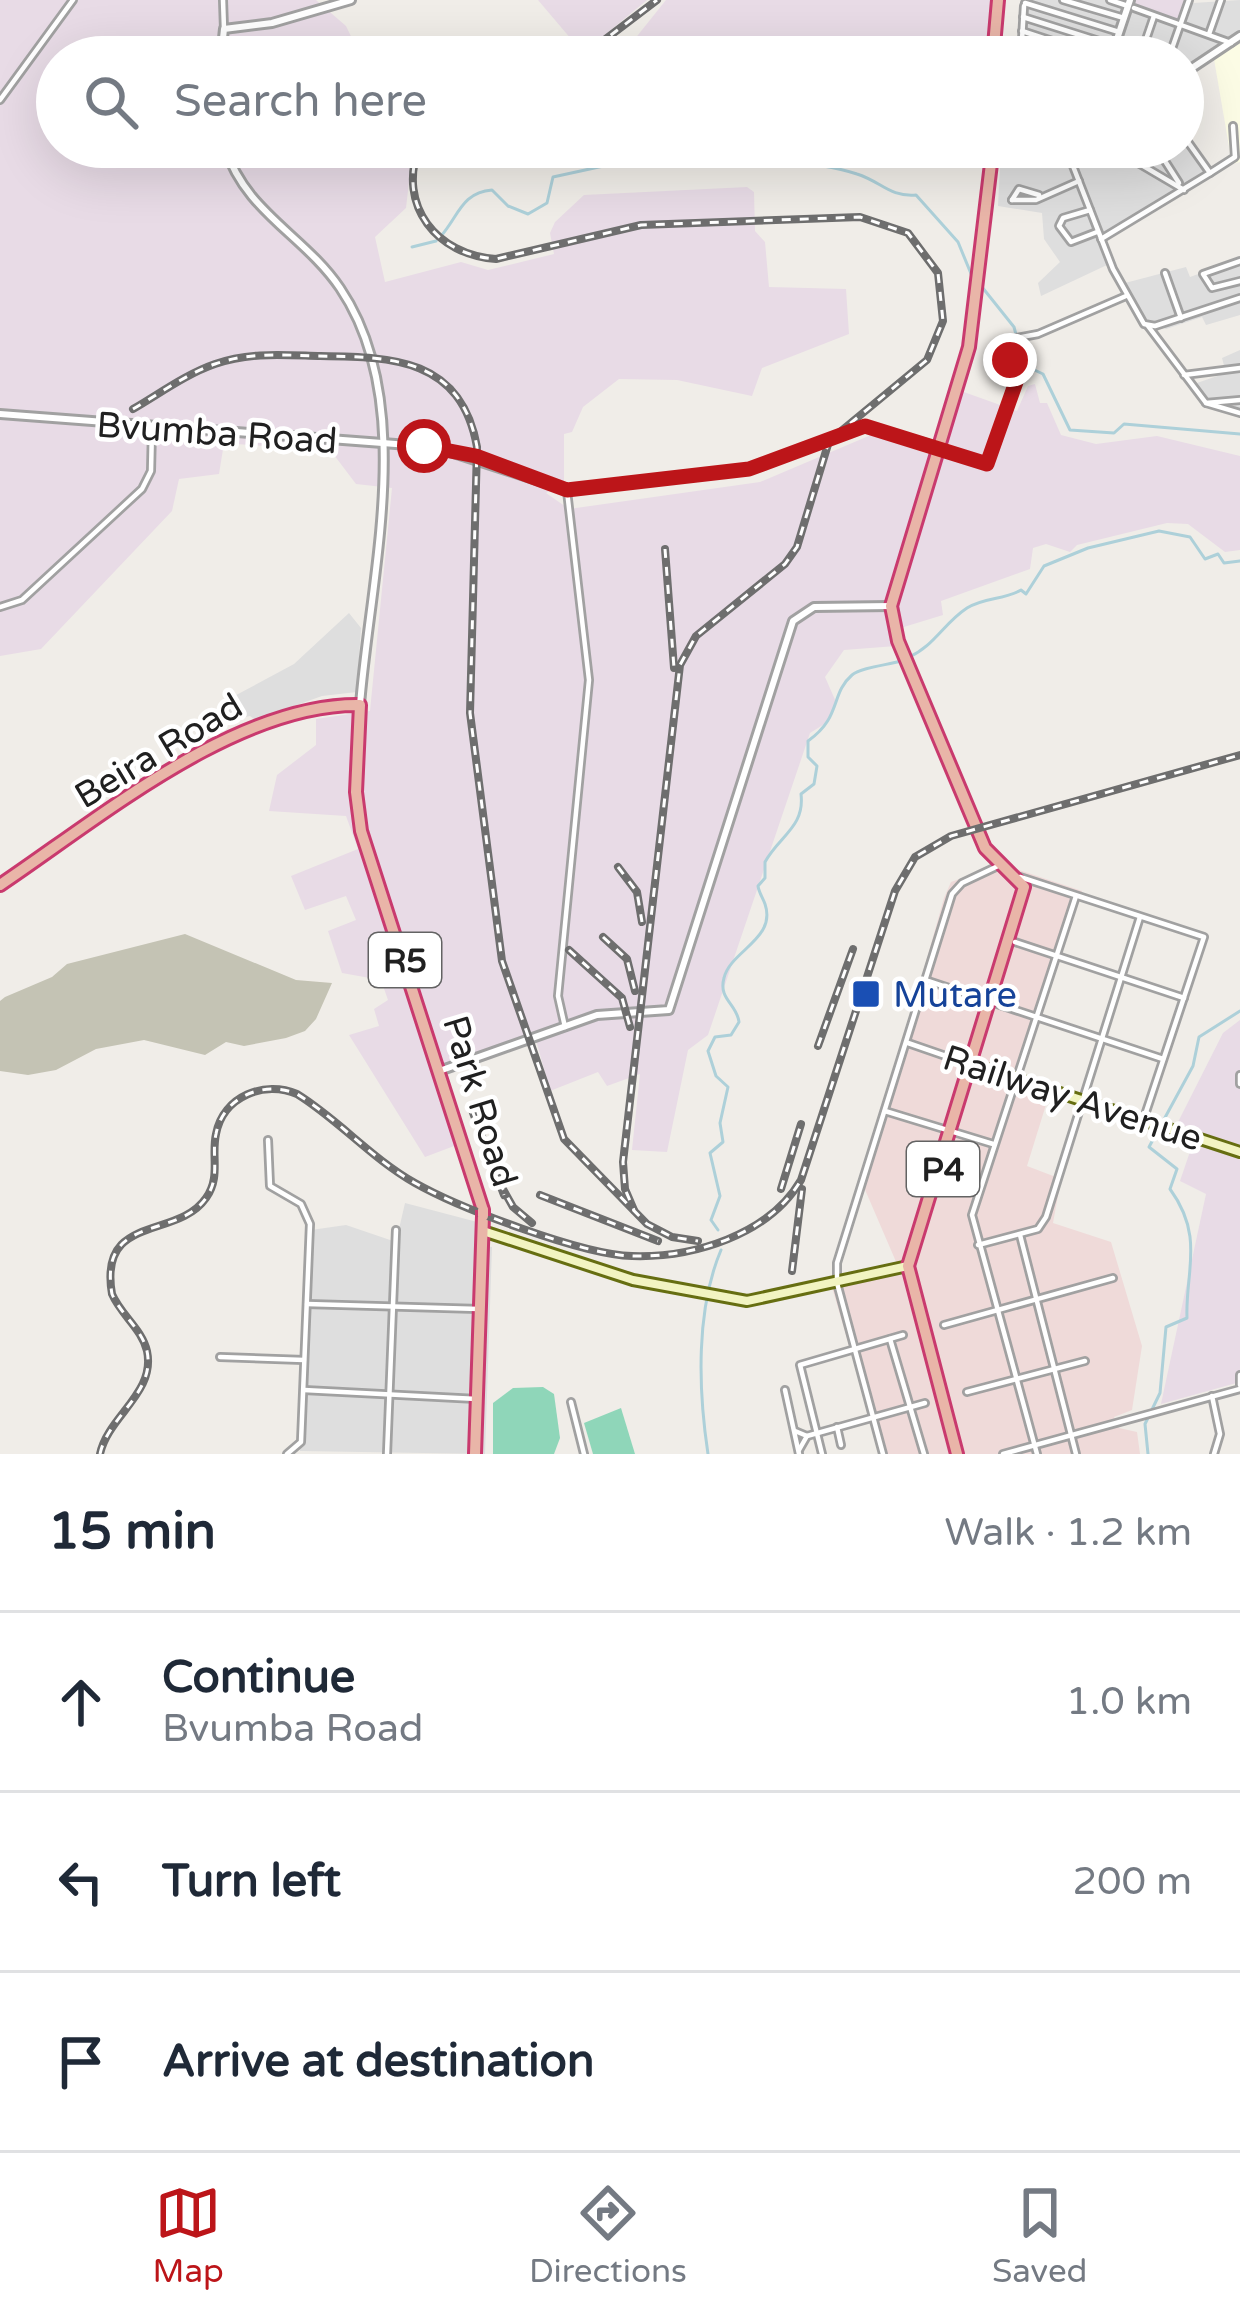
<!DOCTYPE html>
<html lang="en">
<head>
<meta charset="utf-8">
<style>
  body { margin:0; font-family:"Varela Round",sans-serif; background:#f6f6f7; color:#1f2937 }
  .stop { position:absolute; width:36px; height:36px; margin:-27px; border:9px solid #bc1519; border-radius:50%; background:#fff }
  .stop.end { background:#bc1519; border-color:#fff; box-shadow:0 3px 12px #0008 }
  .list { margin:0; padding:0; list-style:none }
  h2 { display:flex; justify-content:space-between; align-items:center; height:156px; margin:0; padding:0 48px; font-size:51px }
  h2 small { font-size:39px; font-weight:400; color:#747a83 }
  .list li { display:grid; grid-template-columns:78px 1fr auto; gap:36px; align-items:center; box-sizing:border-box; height:180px; padding:0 48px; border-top:3px solid #e0e1e3 }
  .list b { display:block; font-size:45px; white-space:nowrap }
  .list p { margin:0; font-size:39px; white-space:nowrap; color:#747a83 }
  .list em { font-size:39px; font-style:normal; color:#747a83 }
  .icon { flex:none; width:66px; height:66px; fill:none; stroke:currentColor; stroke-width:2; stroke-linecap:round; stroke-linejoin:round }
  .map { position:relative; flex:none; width:1240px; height:1454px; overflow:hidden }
  .search { position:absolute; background:#fff; box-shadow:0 12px 48px #0002; left:36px; right:36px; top:36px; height:132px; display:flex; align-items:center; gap:30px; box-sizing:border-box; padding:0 42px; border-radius:66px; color:#747a83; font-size:45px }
  .sheet { height:696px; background:#fff }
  nav { display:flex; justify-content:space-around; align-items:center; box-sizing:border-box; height:168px; border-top:3px solid #e0e1e3; background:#fff; font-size:33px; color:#747a83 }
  nav a { display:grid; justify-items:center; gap:6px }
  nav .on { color:#bc1519 }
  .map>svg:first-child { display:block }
  .residential { fill:#dedede }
  .commercial { fill:#efdad9 }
  .industrial { fill:#e8dbe6 }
  .education { fill:#fcfce5 }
  .construction { fill:#c4c3b4 }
  .pitch { fill:#8fd6b9 }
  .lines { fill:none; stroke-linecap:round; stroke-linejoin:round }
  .stream { stroke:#add0d9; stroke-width:3 }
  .minor-casing { stroke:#a1a1a1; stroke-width:10 }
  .tertiary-casing { stroke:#a1a1a1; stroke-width:12 }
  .secondary-casing { stroke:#666e11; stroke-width:14 }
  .trunk-casing { stroke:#c93a6e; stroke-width:16 }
  .minor { stroke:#fff; stroke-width:4.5 }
  .tertiary { stroke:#fff; stroke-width:6 }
  .secondary { stroke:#f2f4c2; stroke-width:8 }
  .trunk { stroke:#e9b5a8; stroke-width:10 }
  .rail-casing { stroke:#6e6e6e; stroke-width:8 }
  .rail { stroke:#fff; stroke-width:3; stroke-dasharray:9; stroke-linecap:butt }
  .trunk-bridge-casing { stroke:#c93a6e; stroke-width:16; stroke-linecap:butt }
  .trunk-bridge { stroke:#e9b5a8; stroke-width:10 }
  .route { stroke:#bc1519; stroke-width:15 }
  .transit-dot { fill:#1a4fb4; stroke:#fff; stroke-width:4.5 }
  .labels { text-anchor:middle; stroke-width:9; stroke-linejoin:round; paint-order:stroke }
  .shield { fill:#fff; stroke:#636363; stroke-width:3 }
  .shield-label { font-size:33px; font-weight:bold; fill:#202020 }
  .street-label { font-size:36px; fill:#202020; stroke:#fff }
  .transit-label { font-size:36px; fill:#164399; stroke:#fff; text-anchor:start }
</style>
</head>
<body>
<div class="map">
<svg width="1240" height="1454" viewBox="0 0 1240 1454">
  <rect width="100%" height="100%" fill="#f0ede8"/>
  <g class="residential">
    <path d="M 1028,0 L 1134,0 L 1131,7 L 1240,0 L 1240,42 L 1183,78 L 1183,57 L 1023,57 Z"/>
    <path d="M 1183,137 L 1206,171 L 1098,238 L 1107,265 L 1041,296 L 1038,283 L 1060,262 L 1044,239 L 1042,213 L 998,206 L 1001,147 L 1183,147 Z"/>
    <path d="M 1240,259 L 1240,315 L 1206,325 L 1202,317 L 1166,329 L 1148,321 L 1125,283 L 1186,267 L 1190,277 Z"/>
    <path d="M 1240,350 L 1240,411 L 1238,412 L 1233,403 L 1213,404 L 1194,384 L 1226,373 L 1222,358 Z"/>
    <path d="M 349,613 L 361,628 L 357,692 L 322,696 L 255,720 L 250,716 L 221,722 L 225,701 L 294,664 Z"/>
    <path d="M 405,1203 L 481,1223 L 478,1245 L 492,1247 L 485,1454 L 300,1451 L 311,1230 L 346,1225 L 396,1242 Z"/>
  </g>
  <path class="commercial" d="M 1001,864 L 1082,891 L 1014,1082 L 1049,1095 L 1027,1166 L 1061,1179 L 1053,1223 L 1111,1242 L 1142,1346 L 1132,1410 L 1114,1417 L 1119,1428 L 1137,1432 L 1140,1454 L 881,1454 L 831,1284 L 897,1264 L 863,1185 L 944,898 L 951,882 Z"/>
  <g class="industrial">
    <path d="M 0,0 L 316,0 L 346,26 L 361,57 L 57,57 L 57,147 L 413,147 L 406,208 L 375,237 L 385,282 L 461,262 L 488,270 L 554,254 L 550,233 L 555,222 L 584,195 L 747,187 L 754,192 L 755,231 L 765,242 L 769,287 L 846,289 L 849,334 L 762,368 L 752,396 L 677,380 L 619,379 L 583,407 L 572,432 L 564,434 L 564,482 L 546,493 L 569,509 L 760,482 L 871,435 L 935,456 L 961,391 L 1017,411 L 1028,386 L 1035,384 L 1040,403 L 1047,403 L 1061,435 L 1096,444 L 1157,436 L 1240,456 L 1240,550 L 1225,552 L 1188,524 L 1167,523 L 1077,545 L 1070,552 L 1046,544 L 1033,548 L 1030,569 L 941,601 L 943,615 L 894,630 L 896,646 L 844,650 L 825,677 L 836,702 L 826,723 L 810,733 L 708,1035 L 688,1050 L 667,1152 L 632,1150 L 640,1074 L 607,1086 L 598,1072 L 550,1091 L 536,1040 L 441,1071 L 462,1143 L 425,1157 L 349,1035 L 379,1026 L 374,1009 L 388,1000 L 381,980 L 342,973 L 328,931 L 356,920 L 346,896 L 305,910 L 291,876 L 358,849 L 346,816 L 269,811 L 277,775 L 316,745 L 316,719 L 370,711 L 392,488 L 356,484 L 331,451 L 224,443 L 219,474 L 179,479 L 172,511 L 41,649 L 0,656 Z"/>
    <path d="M 538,0 L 647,0 L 583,53 Z"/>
    <path d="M 666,0 L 992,0 L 989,57 L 630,57 L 626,50 Z"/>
    <path d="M 1134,0 L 1191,0 L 1182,24 L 1131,8 Z"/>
    <path d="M 1240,1020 L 1240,1382 L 1161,1404 L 1206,1194 L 1180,1181 L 1197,1131 L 1177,1124 L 1223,1033 Z"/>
  </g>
  <path class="education" d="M 1240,42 L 1240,162 L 1232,164 L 1214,59 Z"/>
  <path class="construction" d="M 185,934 L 296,980 L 332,983 L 316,1019 L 305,1031 L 286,1038 L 244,1046 L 226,1042 L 205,1055 L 144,1040 L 96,1049 L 56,1070 L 28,1075 L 0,1071 L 0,1001 L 5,997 L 52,977 L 67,964 Z"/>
  <g class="pitch">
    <path d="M 543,1387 L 554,1394 L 560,1438 L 554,1454 L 493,1454 L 493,1403 L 513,1388 Z"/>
    <path d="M 621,1408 L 635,1454 L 593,1454 L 584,1423 Z"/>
  </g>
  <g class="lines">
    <g class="stream">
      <path d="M 441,236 C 458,217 462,192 492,190 L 508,206 L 528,214 L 547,203 L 553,177 L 654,155 L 683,166 C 717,151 820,161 857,174 C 882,182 889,197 916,195 L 958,242 L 974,281"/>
      <path d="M 412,247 L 436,241"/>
      <path d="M 982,287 L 1014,327 L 1021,353 L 1028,367 L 1043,374 L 1070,430 L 1114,433 L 1124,424 L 1240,434"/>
      <path d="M 909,657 C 934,646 944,623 967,608 C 984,597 1004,600 1021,590 L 1026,594 L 1044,566 L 1088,548 L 1159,531 L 1190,537 L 1205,559 L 1218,554 L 1224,563 L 1240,561"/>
      <path d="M 718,1230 L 711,1220 L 720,1196 L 710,1153 L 723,1142 L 720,1123 L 728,1087 L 716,1076 L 708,1051 L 715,1037 L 731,1035 L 739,1022 C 737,1004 718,999 724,978 C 730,951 777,939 765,904 C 763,898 759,893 758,886 L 765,878 L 765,862 C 779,836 805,827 801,794 L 814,784 L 817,766 L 808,757 L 808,741 C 842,717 830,694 852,675 C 862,667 888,665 901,661"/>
      <path d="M 708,1454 C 698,1388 696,1309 721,1250"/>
      <path d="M 1148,1454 L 1145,1424 L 1160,1393 L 1166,1327 L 1187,1318 C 1185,1272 1205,1237 1170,1189 L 1177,1169 L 1149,1147 L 1193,1066 L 1199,1037 L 1240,1011"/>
    </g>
    <defs>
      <g id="minor">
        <path d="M 223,0 L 224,29"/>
        <path d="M 1063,0 L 1124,18"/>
        <path d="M 1110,0 L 1128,6"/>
        <path d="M 1025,3 L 1119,32"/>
        <path d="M 1134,8 L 1231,43"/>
        <path d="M 1023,17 L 1115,46"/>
        <path d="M 1022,31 L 1101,57"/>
        <path d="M 1209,34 L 1221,0"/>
        <path d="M 1023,45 L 1057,57"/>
        <path d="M 1021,57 L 1024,6"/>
        <path d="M 1140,57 L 1154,16"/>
        <path d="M 1169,57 L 1189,0"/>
        <path d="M 0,100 L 73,0"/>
        <path d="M 1183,135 L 1210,173 L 1235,157 L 1233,126"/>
        <path d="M 1111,147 L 1184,190"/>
        <path d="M 1156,147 L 1179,183"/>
        <path d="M 1066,148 L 1113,269 L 1144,324 L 1155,326 L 1240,298"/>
        <path d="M 1012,200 L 1036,200 L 1079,181"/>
        <path d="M 1012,200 L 1019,189 L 1039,195"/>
        <path d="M 1090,210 L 1063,218 L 1059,226 L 1071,242 L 1097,232"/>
        <path d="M 1101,239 L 1210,173"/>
        <path d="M 1240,261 L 1203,274 L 1212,288 L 1240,281"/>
        <path d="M 1165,273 L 1181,318"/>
        <path d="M 1148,326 L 1206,403 L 1240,413"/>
        <path d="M 1184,375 L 1240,368"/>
        <path d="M 1206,403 L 1240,400"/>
        <path d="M 942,449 L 987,464 L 1017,376 L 1006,348 L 1011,339 L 1038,334 L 1126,296"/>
        <path d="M 0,607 L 22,600 L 142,489 L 151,471 L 152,429"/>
        <path d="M 1020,877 L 1204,937 L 1143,1121"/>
        <path d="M 1015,942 L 1184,998"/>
        <path d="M 925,980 L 1163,1059"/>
        <path d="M 565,1027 L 558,996 L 589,680 L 567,491"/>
        <path d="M 908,1043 L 966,1063"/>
        <path d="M 1240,1075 L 1240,1084"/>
        <path d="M 885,1111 L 993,1144"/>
        <path d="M 268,1140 L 270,1186 L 301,1204 L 310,1224 L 301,1442 L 287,1454"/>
        <path d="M 1020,1235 L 1076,1454"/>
        <path d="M 978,1245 L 1038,1229 L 1046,1217 L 1140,917"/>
        <path d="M 307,1304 L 479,1309"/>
        <path d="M 944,1325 L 1113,1278"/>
        <path d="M 890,1339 L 924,1454"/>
        <path d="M 220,1357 L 304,1360"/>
        <path d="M 1240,1375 L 1240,1385"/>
        <path d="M 304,1390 L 477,1399"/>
        <path d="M 785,1390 L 799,1454"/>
        <path d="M 967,1392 L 1085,1361"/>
        <path d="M 1212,1396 L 1220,1434 L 1214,1454"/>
        <path d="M 571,1402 L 584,1454"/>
        <path d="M 837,1427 L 841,1445"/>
        <path d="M 795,1431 L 807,1436 L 799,1450"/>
        <path d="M 807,1436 L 925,1403"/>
        <path d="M 387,1454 L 396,1230"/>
        <path d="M 822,1454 L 800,1365 L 903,1335"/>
        <path d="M 883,1454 L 837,1283 L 837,1263 L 952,894 L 962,883 L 998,866"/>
        <path d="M 1003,1454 L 1240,1389"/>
        <path d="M 1037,1454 L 972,1215 L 1076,896"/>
      </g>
      <g id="tertiary">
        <path d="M 221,57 L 224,29 L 272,23 L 351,0"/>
        <path d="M 1111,57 L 1130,0"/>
        <path d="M 1183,74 L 1240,36"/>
        <path d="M 225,147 C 245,212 304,235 340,288 C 418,403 370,576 360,705"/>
        <path d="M 1061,147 L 1076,147"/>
        <path d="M 0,414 L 435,447 L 567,490 L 749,469 L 865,426 L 937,447"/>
        <path d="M 442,1070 L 597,1015 L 669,1010 L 793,621 L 814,607 L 891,606"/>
      </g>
      <g id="secondary">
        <path d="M 971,1064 L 1240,1152"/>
        <path d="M 483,1231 L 633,1280 L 747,1301 L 908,1266"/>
      </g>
      <g id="trunk">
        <path d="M 993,57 L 998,0"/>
        <path d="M 0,885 C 101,817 237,703 360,705 L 356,792 L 361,831 L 483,1210"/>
        <path d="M 475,1454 L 483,1216"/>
        <path d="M 957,1454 L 908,1266 L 1024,887 L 985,848 L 898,641 L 891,606 L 969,347 L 993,147"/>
      </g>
    </defs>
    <use href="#minor" class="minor-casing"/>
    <use href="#tertiary" class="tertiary-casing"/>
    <use href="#secondary" class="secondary-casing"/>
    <use href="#trunk" class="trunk-casing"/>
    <use href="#minor" class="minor"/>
    <use href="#tertiary" class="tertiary"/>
    <use href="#secondary" class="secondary"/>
    <use href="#trunk" class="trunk"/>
    <defs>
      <g id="rail">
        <path d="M 582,57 L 657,0"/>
        <path d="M 419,147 C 397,206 437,255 496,259 L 641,225 L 860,217 L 908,233 L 938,273 L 943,321 L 927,360 L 829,441 L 797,547 L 785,564 L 696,636 L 680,665 L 623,1162 L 625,1189 L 634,1210"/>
        <path d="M 133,409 C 159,394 186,374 215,364 C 249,352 283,355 318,356 C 391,357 461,357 477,447 L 470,713 L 502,961 L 564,1139 L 647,1224 L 672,1237 L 698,1241"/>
        <path d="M 665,549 L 674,668"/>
        <path d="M 618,867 L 637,892 L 642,922"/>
        <path d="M 603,937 L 627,959 L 635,991"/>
        <path d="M 569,950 L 622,998 L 630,1027"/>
        <path d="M 818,1046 L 853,949"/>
        <path d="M 472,1110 L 504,1195"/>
        <path d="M 499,1182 L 513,1207 L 532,1223"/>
        <path d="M 781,1189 L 801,1124"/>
        <path d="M 540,1195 L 658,1241"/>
        <path d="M 792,1271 L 802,1189"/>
        <path d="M 100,1454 C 108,1416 156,1393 147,1351 C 142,1329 121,1315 112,1294 C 98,1213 177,1240 206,1198 C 221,1177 211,1156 216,1134 C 223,1096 265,1080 297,1094 C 339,1120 371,1158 415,1183 C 459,1208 583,1255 632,1256 C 693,1258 769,1235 801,1180 L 895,891 L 915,857 L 951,836 L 1240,755"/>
      </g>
    </defs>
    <use href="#rail" class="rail-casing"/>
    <use href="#rail" class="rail"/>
    <defs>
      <path id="trunk-bridge" d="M 483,1210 L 483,1216"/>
    </defs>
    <use href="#trunk-bridge" class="trunk-bridge-casing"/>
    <use href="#trunk-bridge" class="trunk-bridge"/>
  </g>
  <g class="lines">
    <path class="route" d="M 424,446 L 476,456 L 567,490 L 749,469 L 865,426 L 987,464 L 1016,382 L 1010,360"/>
  </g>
  <rect class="transit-dot" x="851" y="979" width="30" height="30" rx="6"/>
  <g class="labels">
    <g class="shield">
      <rect x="369" y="933" width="72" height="54" rx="9"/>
      <rect x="907" y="1142" width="72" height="54" rx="9"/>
    </g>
    <g class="shield-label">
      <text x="405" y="972">R5</text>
      <text x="943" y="1181">P4</text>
    </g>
    <g class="street-label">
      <text transform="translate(217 432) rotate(4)" y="13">Bvumba Road</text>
      <text transform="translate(158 750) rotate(-31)" y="13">Beira Road</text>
      <text transform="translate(1073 1097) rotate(18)" y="13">Railway Avenue</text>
      <text transform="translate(481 1101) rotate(73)" y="13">Park Road</text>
    </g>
    <g class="transit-label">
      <text x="893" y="1007">Mutare</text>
    </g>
  </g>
</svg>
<div class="stop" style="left:424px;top:446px"></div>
<div class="stop end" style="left:1010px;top:360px"></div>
<div class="search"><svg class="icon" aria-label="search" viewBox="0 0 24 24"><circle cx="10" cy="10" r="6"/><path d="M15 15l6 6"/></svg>Search here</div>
</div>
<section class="sheet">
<h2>15 min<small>Walk · 1.2 km</small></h2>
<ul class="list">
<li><svg class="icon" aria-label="ahead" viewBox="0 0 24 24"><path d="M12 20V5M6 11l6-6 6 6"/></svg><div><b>Continue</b><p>Bvumba Road</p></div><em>1.0 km</em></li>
<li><svg class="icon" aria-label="left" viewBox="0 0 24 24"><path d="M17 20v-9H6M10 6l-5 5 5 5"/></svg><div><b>Turn left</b></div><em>200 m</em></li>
<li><svg class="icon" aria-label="arrive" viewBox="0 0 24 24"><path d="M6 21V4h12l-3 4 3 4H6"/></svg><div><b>Arrive at destination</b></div></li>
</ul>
</section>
<nav>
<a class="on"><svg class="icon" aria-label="map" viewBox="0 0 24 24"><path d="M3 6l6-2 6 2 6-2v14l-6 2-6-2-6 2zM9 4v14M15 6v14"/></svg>Map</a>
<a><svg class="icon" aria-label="directions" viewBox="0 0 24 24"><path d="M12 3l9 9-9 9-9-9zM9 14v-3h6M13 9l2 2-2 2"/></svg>Directions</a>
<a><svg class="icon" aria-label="saved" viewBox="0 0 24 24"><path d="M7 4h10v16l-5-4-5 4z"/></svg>Saved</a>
</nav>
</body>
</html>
